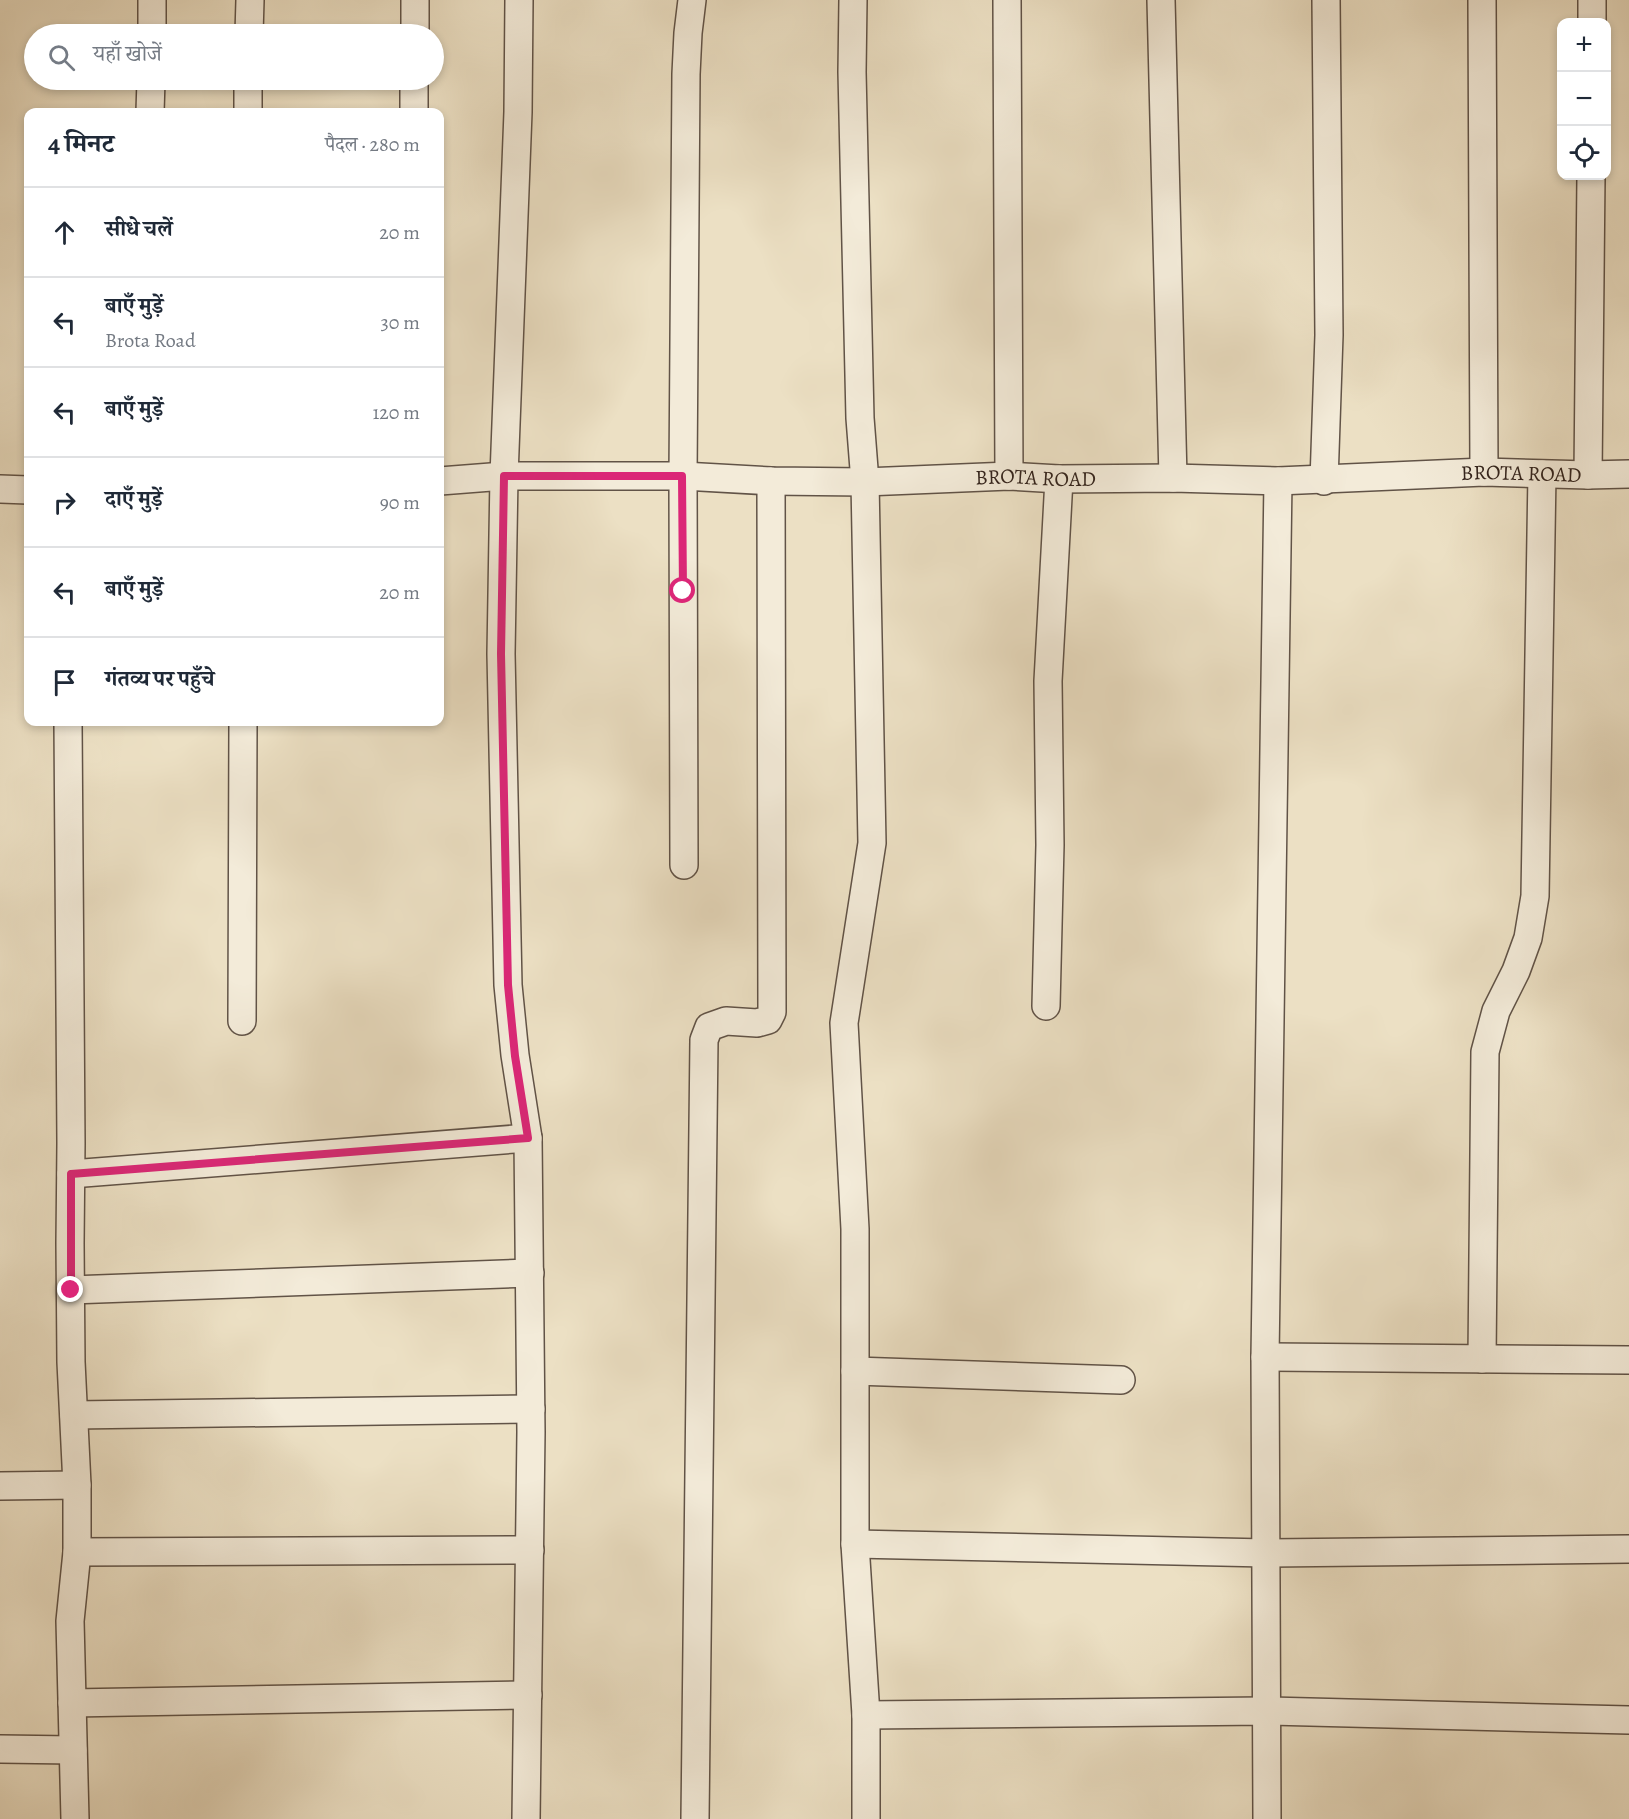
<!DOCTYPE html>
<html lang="hi">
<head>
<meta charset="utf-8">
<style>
  body { margin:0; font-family:Alegreya,"Noto Serif Devanagari",serif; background:#f6f6f7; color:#1f2937 }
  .controls { position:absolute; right:18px; top:18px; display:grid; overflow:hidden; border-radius:12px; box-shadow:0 3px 9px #0003 }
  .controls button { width:54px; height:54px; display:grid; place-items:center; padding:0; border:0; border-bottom:2px solid #e0e1e3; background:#fff; color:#1f2937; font:30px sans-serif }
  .stop { position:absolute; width:18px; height:18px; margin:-14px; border:4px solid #db2777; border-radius:50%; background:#fff }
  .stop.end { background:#db2777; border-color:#fff; box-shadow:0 2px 6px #0008 }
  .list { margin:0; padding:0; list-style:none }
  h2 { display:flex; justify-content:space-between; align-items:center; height:78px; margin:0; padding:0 24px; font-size:26px }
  h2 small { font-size:20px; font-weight:400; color:#747a83 }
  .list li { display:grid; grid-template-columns:39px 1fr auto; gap:18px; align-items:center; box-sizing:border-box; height:90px; padding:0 24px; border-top:2px solid #e0e1e3 }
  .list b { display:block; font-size:22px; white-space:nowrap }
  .list p { margin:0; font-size:20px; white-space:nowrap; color:#747a83 }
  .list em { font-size:20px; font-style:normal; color:#747a83 }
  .icon { flex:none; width:33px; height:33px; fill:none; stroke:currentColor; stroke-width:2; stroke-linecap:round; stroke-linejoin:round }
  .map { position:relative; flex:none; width:1629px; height:1819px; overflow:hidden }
  .search { position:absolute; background:#fff; box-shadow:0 3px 9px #0003; left:24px; top:24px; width:420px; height:66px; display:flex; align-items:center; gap:15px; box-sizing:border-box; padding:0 21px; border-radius:33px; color:#747a83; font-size:22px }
  .panel { position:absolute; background:#fff; box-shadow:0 3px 9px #0003; left:24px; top:108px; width:420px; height:618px; border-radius:12px }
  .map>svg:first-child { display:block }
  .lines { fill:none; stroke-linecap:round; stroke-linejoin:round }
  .minor-casing { stroke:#615347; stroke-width:30 }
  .minor { stroke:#f3ebd9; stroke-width:27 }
  .route { stroke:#db2777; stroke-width:8 }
  .labels { text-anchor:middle; stroke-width:5; stroke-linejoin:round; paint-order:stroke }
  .street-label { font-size:21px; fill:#33241d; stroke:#f3ebd9 }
</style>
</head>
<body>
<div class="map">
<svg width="1629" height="1819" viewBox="0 0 1629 1819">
  <rect width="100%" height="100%" fill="#ece0c4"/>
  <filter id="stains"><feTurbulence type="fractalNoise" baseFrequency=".00333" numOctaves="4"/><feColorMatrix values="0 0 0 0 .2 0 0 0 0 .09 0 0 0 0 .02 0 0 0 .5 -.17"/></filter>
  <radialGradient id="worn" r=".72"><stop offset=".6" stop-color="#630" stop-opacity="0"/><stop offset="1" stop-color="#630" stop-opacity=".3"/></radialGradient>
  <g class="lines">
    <defs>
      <g id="minor">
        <path d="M 519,0 L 518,112 L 504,476 L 501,654 L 508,985 L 515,1055 L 528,1138 L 531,1432 L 526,1819"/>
        <path d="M 853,0 L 852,72 L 860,418 L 865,482 L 872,843 L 844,1023 L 855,1229 L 855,1544 L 866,1715 L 866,1819"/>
        <path d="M 1007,0 L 1009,476"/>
        <path d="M 1161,0 L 1173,478"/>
        <path d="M 1482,0 L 1484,472"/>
        <path d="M 1592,22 L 1592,0"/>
        <path d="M 152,34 L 152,0"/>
        <path d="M 249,34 L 250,0"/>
        <path d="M 415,34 L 415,0"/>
        <path d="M 150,112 L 151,80"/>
        <path d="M 248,112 L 248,80"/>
        <path d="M 414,112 L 414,80"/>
        <path d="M 1588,475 L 1591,176"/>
        <path id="s1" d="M 440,481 L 504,476 L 683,476 L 771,481 L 865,482 L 1009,476 L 1059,479 L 1173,478 L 1278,481 L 1484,472 L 1588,475 L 1629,474"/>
        <path d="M 1324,481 L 1329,335 L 1326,0"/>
        <path d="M 0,489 L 28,490"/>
        <path d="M 68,722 L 71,1143 L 70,1243 L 71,1362 L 77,1485 L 77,1552 L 70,1621 L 75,1819"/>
        <path d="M 684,865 L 683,476 L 686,74 L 688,33 L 692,0"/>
        <path d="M 1046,1006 L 1050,845 L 1048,681 L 1059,479"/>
        <path d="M 242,1021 L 243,722"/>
        <path d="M 71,1174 L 528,1138"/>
        <path d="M 71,1290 L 530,1273"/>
        <path d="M 1265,1357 L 1629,1360"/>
        <path d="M 1482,1359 L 1485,1052 L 1496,1011 L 1516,971 L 1528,938 L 1535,896 L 1542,474"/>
        <path d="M 855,1371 L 1121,1380"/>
        <path d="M 74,1415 L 531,1409"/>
        <path d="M 0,1486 L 77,1485"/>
        <path d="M 855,1544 L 1266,1553 L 1629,1549"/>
        <path d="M 77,1552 L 530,1550"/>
        <path d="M 72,1703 L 528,1695"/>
        <path d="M 866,1715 L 1266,1711 L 1629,1720"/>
        <path d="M 0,1749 L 73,1750"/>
        <path d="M 695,1819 L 704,1040 L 709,1027 L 726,1021 L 757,1023 L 768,1020 L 772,1012 L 771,481"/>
        <path d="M 1267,1819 L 1265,1357 L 1278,481"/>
      </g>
    </defs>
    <use href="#minor" class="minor-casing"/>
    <use href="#minor" class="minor"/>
  </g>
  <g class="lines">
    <path class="route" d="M 71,1290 L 71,1174 L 528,1138 L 515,1056 L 508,985 L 501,654 L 504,476 L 682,476 L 683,591"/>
  </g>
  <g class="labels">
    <g class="street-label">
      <text dy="7" stroke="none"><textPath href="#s1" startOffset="1082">BROTA ROAD</textPath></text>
      <text dy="7" stroke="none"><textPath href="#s1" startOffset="596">BROTA ROAD</textPath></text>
    </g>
  </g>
  <rect width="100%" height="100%" filter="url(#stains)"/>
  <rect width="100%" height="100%" fill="url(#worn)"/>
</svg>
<div class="controls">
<button>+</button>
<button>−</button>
<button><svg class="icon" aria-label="locate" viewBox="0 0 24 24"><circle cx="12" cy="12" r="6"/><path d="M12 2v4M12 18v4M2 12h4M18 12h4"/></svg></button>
</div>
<div class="stop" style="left:683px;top:591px"></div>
<div class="stop end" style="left:71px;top:1290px"></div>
<div class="search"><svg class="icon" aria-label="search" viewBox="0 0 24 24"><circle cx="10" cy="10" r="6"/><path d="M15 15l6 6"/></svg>यहाँ खोजें</div>
<section class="panel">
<h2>4 मिनट<small>पैदल · 280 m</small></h2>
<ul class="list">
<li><svg class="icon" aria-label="ahead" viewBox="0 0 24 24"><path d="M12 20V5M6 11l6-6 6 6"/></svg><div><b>सीधे चलें</b></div><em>20 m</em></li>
<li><svg class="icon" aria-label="left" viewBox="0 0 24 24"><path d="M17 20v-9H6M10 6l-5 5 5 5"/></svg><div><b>बाएँ मुड़ें</b><p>Brota Road</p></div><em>30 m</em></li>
<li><svg class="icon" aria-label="left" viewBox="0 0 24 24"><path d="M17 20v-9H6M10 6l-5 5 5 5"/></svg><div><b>बाएँ मुड़ें</b></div><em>120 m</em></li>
<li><svg class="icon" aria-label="right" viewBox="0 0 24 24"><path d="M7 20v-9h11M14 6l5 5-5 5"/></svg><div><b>दाएँ मुड़ें</b></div><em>90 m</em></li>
<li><svg class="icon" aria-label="left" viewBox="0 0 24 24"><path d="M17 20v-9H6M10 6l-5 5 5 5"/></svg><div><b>बाएँ मुड़ें</b></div><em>20 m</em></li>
<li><svg class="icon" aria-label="arrive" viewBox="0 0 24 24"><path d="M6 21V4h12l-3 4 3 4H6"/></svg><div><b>गंतव्य पर पहुँचे</b></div></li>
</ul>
</section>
</div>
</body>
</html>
